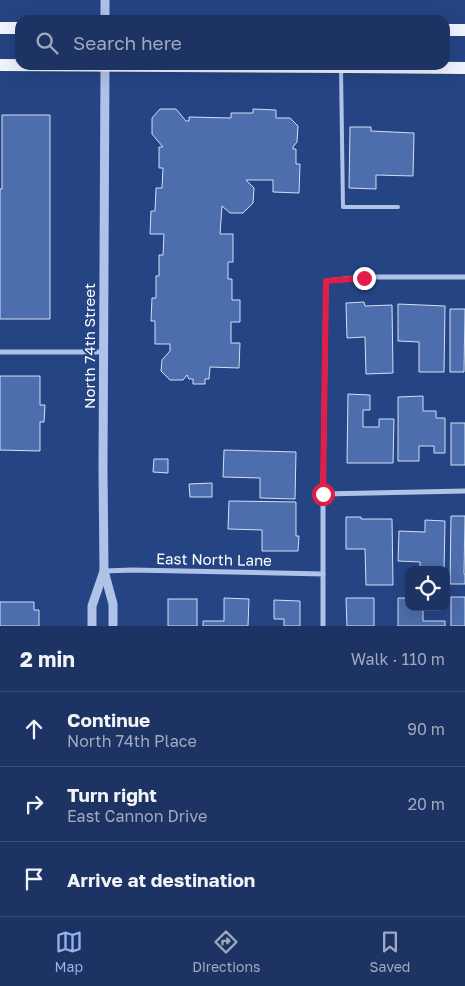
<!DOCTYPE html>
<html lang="en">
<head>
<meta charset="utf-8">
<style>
  body { margin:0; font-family:"Golos Text",sans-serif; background:#293f6c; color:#f1f3f6 }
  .controls { position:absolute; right:15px; bottom:15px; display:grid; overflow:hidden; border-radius:10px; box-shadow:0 5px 20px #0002 }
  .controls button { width:45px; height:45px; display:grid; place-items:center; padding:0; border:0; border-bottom:1px solid #3a4e78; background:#1c3363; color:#f1f3f6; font:25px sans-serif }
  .stop { position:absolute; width:15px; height:15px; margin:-11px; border:4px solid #e11d48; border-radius:50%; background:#fff }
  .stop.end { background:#e11d48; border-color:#fff; box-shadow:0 1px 5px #0008 }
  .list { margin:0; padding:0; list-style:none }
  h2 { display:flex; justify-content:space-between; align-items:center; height:65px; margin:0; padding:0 20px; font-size:21px }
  h2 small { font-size:16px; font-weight:400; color:#a0aabe }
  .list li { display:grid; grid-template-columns:32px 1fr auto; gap:15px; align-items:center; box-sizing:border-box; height:75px; padding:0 20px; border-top:1px solid #3a4e78 }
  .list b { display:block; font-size:19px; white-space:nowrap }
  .list p { margin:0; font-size:16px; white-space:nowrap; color:#a0aabe }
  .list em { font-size:16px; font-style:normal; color:#a0aabe }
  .icon { flex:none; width:28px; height:28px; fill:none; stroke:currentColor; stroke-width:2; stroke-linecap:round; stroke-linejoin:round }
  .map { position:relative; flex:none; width:465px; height:626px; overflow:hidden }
  .search { position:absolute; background:#1c3363; box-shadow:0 5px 20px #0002; left:15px; right:15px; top:15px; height:55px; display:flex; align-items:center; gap:12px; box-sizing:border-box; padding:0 18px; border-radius:15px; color:#a0aabe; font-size:19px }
  .sheet { height:290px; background:#1c3363 }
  nav { display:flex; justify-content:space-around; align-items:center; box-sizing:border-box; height:70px; border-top:1px solid #3a4e78; background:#1c3363; font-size:14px; color:#a0aabe }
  nav a { display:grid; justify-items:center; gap:2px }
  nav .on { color:#95b2f1 }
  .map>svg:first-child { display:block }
  .building { fill:#4d6eac; stroke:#d2dff6 }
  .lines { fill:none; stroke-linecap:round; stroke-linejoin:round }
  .service { stroke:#afc2e8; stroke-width:4 }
  .minor { stroke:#afc2e8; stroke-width:5 }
  .tertiary { stroke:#afc2e8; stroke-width:9 }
  .primary { stroke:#f1f4fe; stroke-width:12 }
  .route { stroke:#e11d48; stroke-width:6 }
  .labels { text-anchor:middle; stroke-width:4; stroke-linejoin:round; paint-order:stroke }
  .street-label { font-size:15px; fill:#fff; stroke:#254484 }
</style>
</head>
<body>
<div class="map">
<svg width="465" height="626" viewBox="0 0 465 626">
  <rect width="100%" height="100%" fill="#254484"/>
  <g class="building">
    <path d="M 160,109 L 176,109 L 186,121 L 189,121 L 189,117 L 231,118 L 231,113 L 253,113 L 253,109 L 276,110 L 276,118 L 290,118 L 298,126 L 297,142 L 293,147 L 293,149 L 296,149 L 296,164 L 300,164 L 299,193 L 273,192 L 273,180 L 246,180 L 254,188 L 253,203 L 243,213 L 230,213 L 222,206 L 220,234 L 233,234 L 233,262 L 228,262 L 228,279 L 232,279 L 232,300 L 240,300 L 240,322 L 231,322 L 231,343 L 240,343 L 239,368 L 210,367 L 209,379 L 205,379 L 205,384 L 193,384 L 193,379 L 189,379 L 187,375 L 183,380 L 170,380 L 161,371 L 162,360 L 170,351 L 170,344 L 155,344 L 155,321 L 151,321 L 152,298 L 156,298 L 156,276 L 159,276 L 159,255 L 163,255 L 164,234 L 150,234 L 151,211 L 155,211 L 156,188 L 162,188 L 163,168 L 159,168 L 159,147 L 163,147 L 152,134 L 152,118 Z"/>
    <path d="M 2,115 L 50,115 L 50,319 L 0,319 L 0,189 L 2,189 Z"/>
    <path d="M 350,127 L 371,127 L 371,131 L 414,133 L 413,176 L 376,175 L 376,189 L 349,188 Z"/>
    <path d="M 364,302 L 365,306 L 392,305 L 393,373 L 366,374 L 365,337 L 347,338 L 346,303 Z"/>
    <path d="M 398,304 L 445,306 L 444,372 L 419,372 L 419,342 L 398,341 Z"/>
    <path d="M 450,309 L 465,309 L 464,372 L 450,372 Z"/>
    <path d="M 0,376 L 40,376 L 40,405 L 45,405 L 44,422 L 40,422 L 40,451 L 0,450 Z"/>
    <path d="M 348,394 L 370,395 L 370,410 L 363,410 L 363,427 L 379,427 L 379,419 L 394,419 L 393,463 L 347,463 Z"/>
    <path d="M 423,396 L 423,411 L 436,411 L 436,418 L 445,418 L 445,453 L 434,453 L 434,446 L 419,446 L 419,461 L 398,461 L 398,397 Z"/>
    <rect x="451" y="423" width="14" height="42"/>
    <path d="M 224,450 L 296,452 L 295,499 L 260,498 L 260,478 L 223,477 Z"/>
    <path d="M 154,459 L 168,459 L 168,473 L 153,472 Z"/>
    <path d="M 212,483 L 212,497 L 190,497 L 189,484 Z"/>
    <path d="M 229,501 L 296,502 L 296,536 L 299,536 L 298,551 L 262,551 L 262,530 L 228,529 Z"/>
    <path d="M 451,516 L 465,516 L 464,574 L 465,574 L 465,584 L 450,584 Z"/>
    <path d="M 346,517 L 361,517 L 361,519 L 392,519 L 393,585 L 366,585 L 365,549 L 346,549 Z"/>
    <path d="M 425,520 L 445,521 L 444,570 L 420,570 L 420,562 L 398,561 L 399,531 L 425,532 Z"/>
    <rect x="451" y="597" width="14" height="29"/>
    <path d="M 224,598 L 249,599 L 248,626 L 203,626 L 203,621 L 224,621 Z"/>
    <path d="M 346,598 L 374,598 L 374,626 L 347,626 Z"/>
    <path d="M 398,598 L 409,598 L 409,607 L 423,607 L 423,621 L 445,621 L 445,626 L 398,626 Z"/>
    <rect x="168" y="599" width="29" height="27"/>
    <path d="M 274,600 L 300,601 L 300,626 L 284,626 L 284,619 L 274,619 Z"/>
    <path d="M 0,602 L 34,602 L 34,610 L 39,610 L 39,626 L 0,626 Z"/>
  </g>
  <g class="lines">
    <path class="service" d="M 341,69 L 343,207 L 398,207"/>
    <g class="minor">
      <path d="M 0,352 L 104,352"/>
      <path d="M 323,494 L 465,491"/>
      <path d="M 104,571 L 132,570 L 323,574"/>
      <path d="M 323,626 L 323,494 L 326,281 L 364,277 L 465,277"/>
    </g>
    <g class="tertiary">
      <path d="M 105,0 L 105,20"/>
      <path d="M 105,65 L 103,469 L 104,571 L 113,604 L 113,626"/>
      <path d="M 92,626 L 92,606 L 104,571"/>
    </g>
    <g class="primary">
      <path d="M 0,28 L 20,28"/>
      <path d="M 445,30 L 465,30"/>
      <path d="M 0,65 L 348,67 L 465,68"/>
    </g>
  </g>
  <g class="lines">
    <path class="route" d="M 323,494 L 326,281 L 364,278"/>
  </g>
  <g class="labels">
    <g class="street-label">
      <text transform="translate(90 346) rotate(-90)" y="5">North 74th Street</text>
      <text transform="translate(214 560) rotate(1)" y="5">East North Lane</text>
    </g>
  </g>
</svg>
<div class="controls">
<button><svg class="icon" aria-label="locate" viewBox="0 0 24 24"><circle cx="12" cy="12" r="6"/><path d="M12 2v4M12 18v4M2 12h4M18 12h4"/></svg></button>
</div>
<div class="stop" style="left:323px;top:494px"></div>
<div class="stop end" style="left:364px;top:278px"></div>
<div class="search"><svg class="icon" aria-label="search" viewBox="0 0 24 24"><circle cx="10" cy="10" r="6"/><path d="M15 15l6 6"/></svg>Search here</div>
</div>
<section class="sheet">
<h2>2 min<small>Walk · 110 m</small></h2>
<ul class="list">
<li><svg class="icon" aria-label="ahead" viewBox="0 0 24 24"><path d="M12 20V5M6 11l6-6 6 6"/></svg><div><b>Continue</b><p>North 74th Place</p></div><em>90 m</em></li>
<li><svg class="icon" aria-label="right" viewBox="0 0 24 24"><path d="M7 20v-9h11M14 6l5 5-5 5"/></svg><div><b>Turn right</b><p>East Cannon Drive</p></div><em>20 m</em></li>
<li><svg class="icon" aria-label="arrive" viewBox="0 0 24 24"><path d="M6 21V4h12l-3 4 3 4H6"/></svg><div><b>Arrive at destination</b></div></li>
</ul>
</section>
<nav>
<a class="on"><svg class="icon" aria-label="map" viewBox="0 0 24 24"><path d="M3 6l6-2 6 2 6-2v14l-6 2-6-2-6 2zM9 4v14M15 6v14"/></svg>Map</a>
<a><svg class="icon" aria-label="directions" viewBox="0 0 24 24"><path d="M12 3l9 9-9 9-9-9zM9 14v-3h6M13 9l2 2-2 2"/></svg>Directions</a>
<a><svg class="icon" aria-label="saved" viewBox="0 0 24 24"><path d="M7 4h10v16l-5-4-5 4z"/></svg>Saved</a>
</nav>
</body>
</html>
